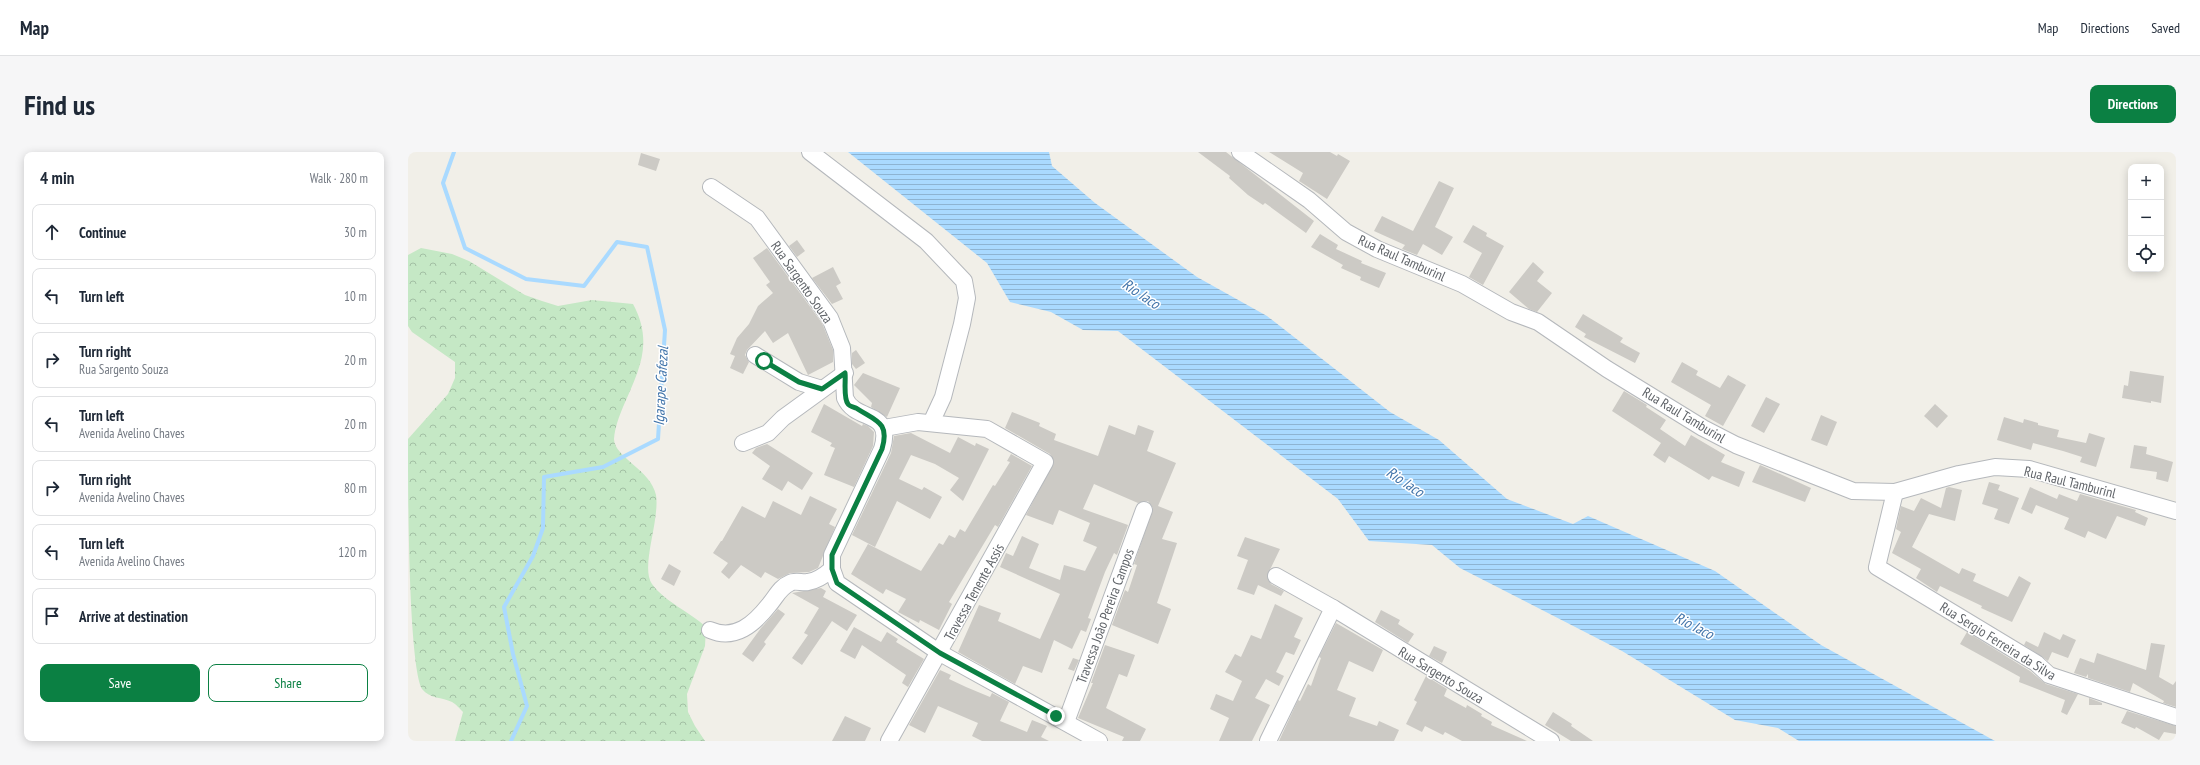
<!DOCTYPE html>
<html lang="en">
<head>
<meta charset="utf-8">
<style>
  body { margin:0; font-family:"PT Sans Narrow",sans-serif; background:#f6f6f7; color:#1f2937 }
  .controls { position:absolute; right:12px; top:12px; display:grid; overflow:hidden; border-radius:8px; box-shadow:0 2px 10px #0003 }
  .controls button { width:36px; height:36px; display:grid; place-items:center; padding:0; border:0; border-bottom:1px solid #e0e1e3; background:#fff; color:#1f2937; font:20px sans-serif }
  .stop { position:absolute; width:12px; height:12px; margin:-9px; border:3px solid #0b8043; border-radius:50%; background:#fff }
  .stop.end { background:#0b8043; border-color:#fff; box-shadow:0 1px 4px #0008 }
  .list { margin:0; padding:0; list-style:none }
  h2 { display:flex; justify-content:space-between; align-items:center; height:52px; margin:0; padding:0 16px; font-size:17px }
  h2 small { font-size:13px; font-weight:400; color:#747a83 }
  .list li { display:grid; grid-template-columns:26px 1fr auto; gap:12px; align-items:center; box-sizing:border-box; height:56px; margin:0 8px 8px; padding:0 8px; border:1px solid #e0e1e3; border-radius:8px }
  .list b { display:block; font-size:15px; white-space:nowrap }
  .list p { margin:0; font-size:13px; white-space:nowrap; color:#747a83 }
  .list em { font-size:13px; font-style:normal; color:#747a83 }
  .actions { display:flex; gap:8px; padding:12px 16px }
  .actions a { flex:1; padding:9px 0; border:1px solid #0b8043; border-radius:8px; text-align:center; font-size:14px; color:#0b8043 }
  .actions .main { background:#0b8043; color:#fff }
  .icon { flex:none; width:22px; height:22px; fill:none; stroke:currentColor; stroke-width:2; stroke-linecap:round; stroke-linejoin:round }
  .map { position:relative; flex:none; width:1768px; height:589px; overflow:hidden; border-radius:8px }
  header { display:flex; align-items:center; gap:24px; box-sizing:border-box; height:56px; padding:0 20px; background:#fff; border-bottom:1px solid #e0e1e3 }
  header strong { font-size:19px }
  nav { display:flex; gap:22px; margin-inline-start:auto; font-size:14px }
  .intro { display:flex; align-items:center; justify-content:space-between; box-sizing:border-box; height:96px; padding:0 24px }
  h1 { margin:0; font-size:28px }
  .button { padding:10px 18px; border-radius:8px; background:#0b8043; color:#fff; font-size:14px; font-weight:700 }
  main { display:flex; gap:24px; padding:0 24px }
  aside { flex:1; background:#fff; border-radius:8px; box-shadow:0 2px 10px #0003 }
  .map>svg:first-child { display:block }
  .forest { fill:url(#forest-crowns) }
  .water { fill:url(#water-rules) }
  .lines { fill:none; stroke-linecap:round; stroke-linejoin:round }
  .stream { stroke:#aadaff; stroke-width:4 }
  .building { fill:#cccac5 }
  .minor-casing { stroke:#b5b8bc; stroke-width:18 }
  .minor { stroke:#fff; stroke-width:16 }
  .route { stroke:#0b8043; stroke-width:5 }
  .labels { text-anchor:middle; stroke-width:3; stroke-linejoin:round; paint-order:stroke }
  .street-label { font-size:14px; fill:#5f6368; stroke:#fff }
  .water-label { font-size:15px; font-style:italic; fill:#4174aa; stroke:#fff }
</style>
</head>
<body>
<header>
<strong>Map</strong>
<nav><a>Map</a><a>Directions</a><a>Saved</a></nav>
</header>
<div class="intro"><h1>Find us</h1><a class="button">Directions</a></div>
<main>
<aside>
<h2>4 min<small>Walk · 280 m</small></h2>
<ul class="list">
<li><svg class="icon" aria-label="ahead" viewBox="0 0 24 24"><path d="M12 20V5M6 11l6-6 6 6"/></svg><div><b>Continue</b></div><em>30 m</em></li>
<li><svg class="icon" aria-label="left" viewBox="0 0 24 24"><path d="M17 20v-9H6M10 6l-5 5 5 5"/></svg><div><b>Turn left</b></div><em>10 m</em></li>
<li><svg class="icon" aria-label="right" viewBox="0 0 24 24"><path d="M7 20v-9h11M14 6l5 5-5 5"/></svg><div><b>Turn right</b><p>Rua Sargento Souza</p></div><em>20 m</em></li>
<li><svg class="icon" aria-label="left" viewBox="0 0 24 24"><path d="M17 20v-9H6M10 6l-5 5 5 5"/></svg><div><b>Turn left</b><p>Avenida Avelino Chaves</p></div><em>20 m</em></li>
<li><svg class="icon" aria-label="right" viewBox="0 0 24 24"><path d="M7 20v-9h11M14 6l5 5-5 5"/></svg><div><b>Turn right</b><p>Avenida Avelino Chaves</p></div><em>80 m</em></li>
<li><svg class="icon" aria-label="left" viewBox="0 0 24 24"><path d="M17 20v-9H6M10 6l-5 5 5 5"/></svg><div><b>Turn left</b><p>Avenida Avelino Chaves</p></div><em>120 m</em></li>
<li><svg class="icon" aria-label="arrive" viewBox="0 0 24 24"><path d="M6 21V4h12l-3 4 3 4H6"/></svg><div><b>Arrive at destination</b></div></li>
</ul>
<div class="actions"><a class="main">Save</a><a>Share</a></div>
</aside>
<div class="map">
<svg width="1768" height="589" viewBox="0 0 1768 589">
  <defs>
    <pattern id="forest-crowns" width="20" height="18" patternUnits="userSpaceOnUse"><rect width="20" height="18" fill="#c5e8c5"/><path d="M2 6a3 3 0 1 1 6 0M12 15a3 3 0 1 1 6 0" fill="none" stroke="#a3c0a4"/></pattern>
    <pattern id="water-rules" width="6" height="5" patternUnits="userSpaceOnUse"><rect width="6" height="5" fill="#aadaff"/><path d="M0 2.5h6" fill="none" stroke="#8eb4d2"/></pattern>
  </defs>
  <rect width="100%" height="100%" fill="#f1efe8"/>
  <path class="forest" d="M 13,96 L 44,102 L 61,109 L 117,143 L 134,149 L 150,154 L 184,148 L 225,152 C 246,191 231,218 215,255 C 211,265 207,275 206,287 C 206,305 243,318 248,343 C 252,369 232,415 244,432 C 257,450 282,460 298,475 L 297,494 L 279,542 L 280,560 L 287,574 L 297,589 L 47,589 L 55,560 C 52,557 48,552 44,550 C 34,545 22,547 14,537 C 0,509 0,331 0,287 L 40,242 L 47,226 L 47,210 L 4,180 L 0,174 L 0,103 Z"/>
  <path class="water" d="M 440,0 L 641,0 L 644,14 L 687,51 L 789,125 L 859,164 L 982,260 L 1031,288 L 1099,347 L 1165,372 L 1180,364 L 1307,419 L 1413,493 L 1587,589 L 1391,589 L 1370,576 L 1327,568 L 1214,499 L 1052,416 L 1024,393 L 961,389 L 930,347 L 710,179 L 675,178 L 643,160 L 602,150 L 579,111 Z"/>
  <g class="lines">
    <path class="stream" d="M 46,0 L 35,31 L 57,96 L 118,127 L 176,134 L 209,90 L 239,95 L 257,178 L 250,287 L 195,315 L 136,325 L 135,376 L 125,404 L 96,455 L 105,502 L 119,554 L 103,589"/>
  </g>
  <g class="building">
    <path d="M 790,0 L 818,0 L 906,69 L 898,81 L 857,51 L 855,53 L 840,43 L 821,26 L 822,24 Z"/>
    <path d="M 861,0 L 922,0 L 929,4 L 930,2 L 942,9 L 919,47 L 891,29 L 895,21 Z"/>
    <path d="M 233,1 L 252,7 L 248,19 L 230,13 Z"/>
    <path d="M 1031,29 L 1046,36 L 1027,75 L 1045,85 L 1034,103 L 1015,92 L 1009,103 L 994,97 L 997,93 L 966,79 L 974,64 L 1005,79 Z"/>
    <path d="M 1065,73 L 1079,81 L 1078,84 L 1096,94 L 1075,133 L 1061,125 L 1074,101 L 1055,90 Z"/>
    <path d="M 912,82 L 930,93 L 928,97 L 954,109 L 953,111 L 978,121 L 971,136 L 952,128 L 953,125 L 933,116 L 935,113 L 903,95 Z"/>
    <path d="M 389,88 L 397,99 L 389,105 L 381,94 Z"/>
    <path d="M 359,96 L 414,171 L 425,198 L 425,210 L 400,223 L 380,181 L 365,191 L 357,179 L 339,198 L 337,203 L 341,210 L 335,222 L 322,216 L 327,204 L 322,202 L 329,186 L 341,172 L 350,154 L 365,141 L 358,133 L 362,130 L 345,106 Z"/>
    <path d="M 1125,110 L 1136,120 L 1129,129 L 1144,141 L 1129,160 L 1121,157 L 1101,140 Z"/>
    <path d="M 425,115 L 433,131 L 428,134 L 435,147 L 424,152 L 404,126 Z"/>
    <path d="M 1175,162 L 1215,186 L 1212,190 L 1232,201 L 1227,211 L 1176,185 L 1178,182 L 1167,175 Z"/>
    <path d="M 448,198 L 457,211 L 448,217 L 444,212 L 444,201 Z"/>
    <path d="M 1274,210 L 1290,219 L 1288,223 L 1312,236 L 1320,223 L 1338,233 L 1315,274 L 1297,264 L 1303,253 L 1263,230 Z"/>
    <path d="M 1722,219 L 1756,224 L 1753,251 L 1743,249 L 1743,251 L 1714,246 L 1716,233 L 1720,234 Z"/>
    <path d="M 455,221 L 492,236 L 479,265 L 463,255 L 464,251 L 446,233 Z"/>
    <path d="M 1216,239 L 1239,253 L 1238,255 L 1258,268 L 1252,277 L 1277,294 L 1283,283 L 1317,303 L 1313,310 L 1337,320 L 1331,335 L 1304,324 L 1301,328 L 1261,304 L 1257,311 L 1245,303 L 1253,291 L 1204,259 Z"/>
    <path d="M 1358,245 L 1372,252 L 1356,281 L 1343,274 Z"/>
    <path d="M 416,252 L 454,274 L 455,272 L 460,274 L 466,280 L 465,294 L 446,335 L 416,323 L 427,296 L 422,294 L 424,291 L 403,280 Z"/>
    <path d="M 1527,252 L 1540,264 L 1529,276 L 1516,264 Z"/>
    <path d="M 604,260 L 632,271 L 631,274 L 648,282 L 646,288 L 690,304 L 701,273 L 727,283 L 730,273 L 746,279 L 739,299 L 768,311 L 750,354 L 765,360 L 754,387 L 769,391 L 749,451 L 763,457 L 750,492 L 704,473 L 717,438 L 720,440 L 729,413 L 726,412 L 745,356 L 740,349 L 730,351 L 686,332 L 675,357 L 720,373 L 709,403 L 706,401 L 697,420 L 680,466 L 683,467 L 678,480 L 673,478 L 664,497 L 646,488 L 634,521 L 615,514 L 607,532 L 550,500 L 571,453 L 593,461 L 590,469 L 632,487 L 652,442 L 592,415 L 598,401 L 605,404 L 614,384 L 631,392 L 621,416 L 652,428 L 656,413 L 677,419 L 689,395 L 675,389 L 682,371 L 651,358 L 645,373 L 618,363 L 646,310 L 642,302 L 597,276 Z"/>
    <path d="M 1413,263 L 1429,270 L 1419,294 L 1403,288 Z"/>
    <path d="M 1596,265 L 1615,271 L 1616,267 L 1630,271 L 1630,273 L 1651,278 L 1649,285 L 1678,291 L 1681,281 L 1697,286 L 1688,315 L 1672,310 L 1674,305 L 1655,299 L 1625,291 L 1623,298 L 1589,288 Z"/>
    <path d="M 503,281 L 542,301 L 550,285 L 567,294 L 568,291 L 581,297 L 555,349 L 542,338 L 551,326 L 527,312 L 503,303 L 491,327 L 514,338 L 516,335 L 534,345 L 522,367 L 489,349 L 467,395 L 444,383 L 483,301 L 486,284 Z"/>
    <path d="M 359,292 L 405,321 L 394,338 L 380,329 L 374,339 L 354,327 L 362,314 L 344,301 L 348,296 Z"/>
    <path d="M 1726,293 L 1739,295 L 1738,302 L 1765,310 L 1760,330 L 1748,327 L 1749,320 L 1722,316 Z"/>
    <path d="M 603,302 L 624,314 L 590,375 L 587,373 L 541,450 L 544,452 L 531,478 L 512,468 L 511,471 L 490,460 L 498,447 L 478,437 L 475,442 L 443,422 L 460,392 L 513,419 L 531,391 L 535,393 L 541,383 L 547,386 L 552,377 L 557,380 L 585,333 L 587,334 L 602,310 L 599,309 Z"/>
    <path d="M 1352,313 L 1403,336 L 1397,350 L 1344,330 Z"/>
    <path d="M 1581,330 L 1592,333 L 1590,338 L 1611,346 L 1601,372 L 1586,367 L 1590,357 L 1574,352 Z"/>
    <path d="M 1541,335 L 1554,338 L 1547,369 L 1521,362 L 1504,395 L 1551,422 L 1554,416 L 1568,422 L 1565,429 L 1600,445 L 1611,424 L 1623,431 L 1604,470 L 1573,456 L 1574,454 L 1532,434 L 1529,440 L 1508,426 L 1513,417 L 1484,401 L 1493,380 L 1488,377 L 1493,354 L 1506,359 L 1513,346 L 1533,356 L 1538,336 Z"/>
    <path d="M 1622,335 L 1649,347 L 1651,342 L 1669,349 L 1672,342 L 1728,358 L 1727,360 L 1740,366 L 1737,374 L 1709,364 L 1698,387 L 1680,379 L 1677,386 L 1656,377 L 1661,366 L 1628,353 L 1624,362 L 1613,357 Z"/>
    <path d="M 402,344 L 429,357 L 421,372 L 427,375 L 410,416 L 401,420 L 382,421 L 370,427 L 357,420 L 353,426 L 333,413 L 321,427 L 313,420 L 320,411 L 305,401 L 313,389 L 314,389 L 334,354 L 357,366 L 365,349 L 393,363 Z"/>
    <path d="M 837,385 L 872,397 L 859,424 L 863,432 L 876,439 L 873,444 L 850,433 L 846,443 L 829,437 L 840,408 L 829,404 Z"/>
    <path d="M 261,412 L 273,419 L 266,434 L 253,427 Z"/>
    <path d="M 413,436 L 418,439 L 415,445 L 449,463 L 439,479 L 424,469 L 394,513 L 384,506 L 400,483 L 396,481 L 411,456 L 384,441 Z"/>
    <path d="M 867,452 L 895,466 L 886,485 L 893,488 L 886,503 L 878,500 L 868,520 L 876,524 L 871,534 L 858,527 L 847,546 L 862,553 L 844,589 L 811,589 L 821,566 L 802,557 L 808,542 L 825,549 L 834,529 L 817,520 L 827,502 L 833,505 L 843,483 L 853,487 Z"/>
    <path d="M 370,457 L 377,462 L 356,490 L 358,492 L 345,510 L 334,502 L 353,476 Z"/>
    <path d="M 973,458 L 992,468 L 990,472 L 1006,482 L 1000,491 L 967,470 Z"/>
    <path d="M 928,471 L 975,498 L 965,520 L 941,509 L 929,538 L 948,546 L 941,564 L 969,574 L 971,569 L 991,578 L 986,589 L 871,589 L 890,548 L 892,549 L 900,532 L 903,534 L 913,506 L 911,505 Z"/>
    <path d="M 446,475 L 473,490 L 479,480 L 490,487 L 488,490 L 516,507 L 500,535 L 494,531 L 498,523 L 454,493 L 447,507 L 432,499 Z"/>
    <path d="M 1559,480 L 1622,519 L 1638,532 L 1670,542 L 1659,563 L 1653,560 L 1657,548 L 1611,530 L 1612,525 L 1552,492 Z"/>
    <path d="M 1636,480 L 1652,488 L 1655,482 L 1668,488 L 1660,506 L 1644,500 L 1640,509 L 1616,493 L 1618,489 L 1630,495 Z"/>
    <path d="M 1743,491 L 1757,493 L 1751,525 L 1765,533 L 1768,529 L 1768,555 L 1755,551 L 1756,549 L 1725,531 L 1722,540 L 1680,526 L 1680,522 L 1678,525 L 1666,521 L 1672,506 L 1686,511 L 1689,501 L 1738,518 Z"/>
    <path d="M 697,493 L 727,503 L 719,525 L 711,522 L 698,556 L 738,577 L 732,589 L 714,589 L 716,585 L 670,566 L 685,531 L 683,531 Z"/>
    <path d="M 1026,494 L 1039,500 L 1034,511 L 1021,504 Z"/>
    <path d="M 665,506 L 671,508 L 666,519 L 660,517 Z"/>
    <path d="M 532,518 L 543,523 L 541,527 L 558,535 L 582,545 L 584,541 L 601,550 L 592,569 L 619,580 L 624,568 L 639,574 L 633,585 L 641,589 L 574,589 L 564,584 L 570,571 L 530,554 L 517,581 L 501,573 Z"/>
    <path d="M 1018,524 L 1039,537 L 1036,544 L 1058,556 L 1059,553 L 1074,562 L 1073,564 L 1084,570 L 1083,573 L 1119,589 L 1054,589 L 1037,580 L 1035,583 L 1017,574 L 1014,580 L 998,572 L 1009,550 L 1006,548 Z"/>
    <path d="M 1681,546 L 1694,551 L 1694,553 L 1681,553 Z"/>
    <path d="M 1719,559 L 1768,574 L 1768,582 L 1756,580 L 1751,588 L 1728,575 L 1727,577 L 1713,571 Z"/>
    <path d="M 1145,560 L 1164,572 L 1163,574 L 1185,589 L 1163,589 L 1137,573 Z"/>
    <path d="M 437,564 L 463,576 L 457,589 L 424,589 Z"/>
  </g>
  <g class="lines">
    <defs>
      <g id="minor">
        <path d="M 402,0 L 518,89 L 556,129 L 559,146 L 554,172 L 535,245 L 523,271"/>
        <path d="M 832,0 L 901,48 L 938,80 L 969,97 L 1054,132 L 1103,160 L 1130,170 L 1199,217 L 1295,276 L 1328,293 L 1445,339 L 1487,340 L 1551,322 L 1587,315 L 1621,317 L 1768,359"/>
        <path d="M 303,35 L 349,66 L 422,166 L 434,196 L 437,246 C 448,271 486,257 474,297 L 424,403 L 424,417 L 429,431 L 532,501 L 691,589"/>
        <path d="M 347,203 L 391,230 L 414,237"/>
        <path d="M 476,276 L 510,270 L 579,277 L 637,310 L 481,589"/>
        <path d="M 335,291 L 360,281 L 375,266 L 437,221"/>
        <path d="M 1487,340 L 1469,415 L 1628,511 L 1641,523 L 1768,565"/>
        <path d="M 868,424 L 925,456 L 1143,589"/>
        <path d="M 302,478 C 327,489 346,472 361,453 C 368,445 372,435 382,431 C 387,428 394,431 400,430 C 409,429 417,423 424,417"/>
        <path d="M 658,570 L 736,358"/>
        <path d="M 860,589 L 925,456"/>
      </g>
    </defs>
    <use href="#minor" class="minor-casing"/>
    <use href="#minor" class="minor"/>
  </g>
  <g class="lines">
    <path class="route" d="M 356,209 L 391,230 L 414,237 L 437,221 C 438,228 435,246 440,252 C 441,254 445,255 448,256 C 468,269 482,270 474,297 L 424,403 L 424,417 L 429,431 L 532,501 L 648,564"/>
  </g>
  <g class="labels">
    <g class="street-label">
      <text transform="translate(994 106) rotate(24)" y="5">Rua Raul Tamburinl</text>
      <text transform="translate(394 130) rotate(55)" y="5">Rua Sargento Souza</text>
      <text transform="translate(1276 263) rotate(31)" y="5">Rua Raul Tamburinl</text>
      <text transform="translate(1662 330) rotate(14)" y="5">Rua Raul Tamburinl</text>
      <text transform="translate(566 440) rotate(-61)" y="5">Travessa Tenente Assis</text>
      <text transform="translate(697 464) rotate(-70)" y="5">Travessa João Pereira Campos</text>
      <text transform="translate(1590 489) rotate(32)" y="5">Rua Sergio Ferreira da Silva</text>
      <text transform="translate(1033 523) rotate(31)" y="5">Rua Sargento Souza</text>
    </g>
    <g class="water-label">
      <text transform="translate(733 142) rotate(34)" y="5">Rio Iaco</text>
      <text transform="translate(253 234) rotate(-87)" y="5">Igarape Cafezal</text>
      <text transform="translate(997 330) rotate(34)" y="5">Rio Iaco</text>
      <text transform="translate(1286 474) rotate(27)" y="5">Rio Iaco</text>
    </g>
  </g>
</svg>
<div class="controls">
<button>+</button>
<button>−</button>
<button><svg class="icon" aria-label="locate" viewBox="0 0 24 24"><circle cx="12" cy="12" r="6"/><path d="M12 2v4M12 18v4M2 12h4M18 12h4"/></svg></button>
</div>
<div class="stop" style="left:356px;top:209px"></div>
<div class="stop end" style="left:648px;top:564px"></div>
</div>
</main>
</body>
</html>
